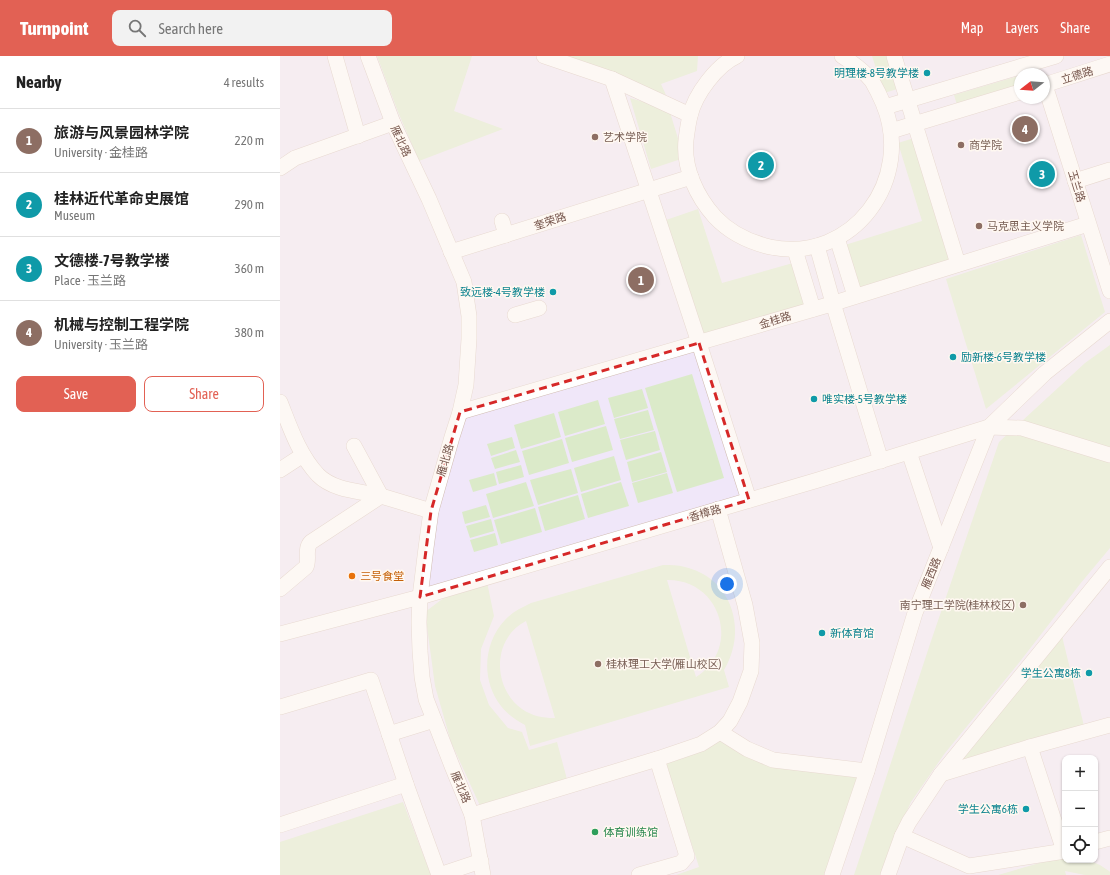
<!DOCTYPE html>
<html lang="en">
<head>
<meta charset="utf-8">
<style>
  body { margin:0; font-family:"Asap Condensed","Noto Sans SC",sans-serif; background:#f2f2f2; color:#222 }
  .controls { position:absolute; right:12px; bottom:12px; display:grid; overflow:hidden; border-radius:8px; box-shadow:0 1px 3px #0004 }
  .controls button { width:36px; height:36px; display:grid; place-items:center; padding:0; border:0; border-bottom:1px solid #e0e0e0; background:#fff; color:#222; font:20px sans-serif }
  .compass { position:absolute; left:734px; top:12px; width:36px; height:36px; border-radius:50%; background:#fff; box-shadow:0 1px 3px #0004; rotate:253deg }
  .you { position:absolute; left:447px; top:528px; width:14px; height:14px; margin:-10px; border:3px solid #fff; border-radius:50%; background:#1a73e8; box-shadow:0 0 0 6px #1a73e833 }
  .badge { display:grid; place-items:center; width:26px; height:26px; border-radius:50%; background:#e26154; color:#fff; font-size:13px; font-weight:700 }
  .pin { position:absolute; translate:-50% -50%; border:2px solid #fff; box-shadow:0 1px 4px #0006 }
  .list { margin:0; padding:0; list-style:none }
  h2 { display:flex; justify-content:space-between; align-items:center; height:52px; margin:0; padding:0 16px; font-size:17px }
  h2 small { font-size:13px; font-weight:400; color:#767676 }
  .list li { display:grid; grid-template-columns:26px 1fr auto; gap:12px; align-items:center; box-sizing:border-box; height:64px; padding:0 16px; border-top:1px solid #e0e0e0 }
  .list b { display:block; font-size:15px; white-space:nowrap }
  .list p { margin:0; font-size:13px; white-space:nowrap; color:#767676 }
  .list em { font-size:13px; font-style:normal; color:#767676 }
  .actions { display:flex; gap:8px; padding:12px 16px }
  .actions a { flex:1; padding:9px 0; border:1px solid #e26154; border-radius:8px; text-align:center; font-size:14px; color:#e26154 }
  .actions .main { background:#e26154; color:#fff }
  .icon { flex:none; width:22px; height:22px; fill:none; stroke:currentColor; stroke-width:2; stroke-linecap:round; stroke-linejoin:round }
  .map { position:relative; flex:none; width:830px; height:819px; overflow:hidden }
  header { display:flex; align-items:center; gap:24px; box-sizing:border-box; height:56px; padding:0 20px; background:#e26154; color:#fff }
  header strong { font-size:19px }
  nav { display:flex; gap:22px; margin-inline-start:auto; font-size:14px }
  .search { width:280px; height:36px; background:#f2f2f2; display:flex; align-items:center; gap:10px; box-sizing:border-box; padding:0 14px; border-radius:8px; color:#767676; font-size:15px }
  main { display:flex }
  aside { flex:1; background:#fff }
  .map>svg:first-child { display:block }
  .education { fill:#f0e7f9; fill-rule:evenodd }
  .green { fill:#dbeac9; fill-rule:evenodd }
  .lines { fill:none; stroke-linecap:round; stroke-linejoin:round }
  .minor-casing { stroke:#d1bcb2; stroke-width:16 }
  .minor { stroke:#fff; stroke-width:15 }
  .marked { fill:none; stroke:#d62828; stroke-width:3; stroke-dasharray:8 5; stroke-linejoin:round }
  .culture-dot { fill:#0f9aa8; stroke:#fff8f1; stroke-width:1.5 }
  .education-dot { fill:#8d6e63; stroke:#fff8f1; stroke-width:1.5 }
  .food-dot { fill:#e8710a; stroke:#fff8f1; stroke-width:1.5 }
  .leisure-dot { fill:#2e9e5b; stroke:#fff8f1; stroke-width:1.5 }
  .labels { text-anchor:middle; stroke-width:3; stroke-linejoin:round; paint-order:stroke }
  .culture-label { font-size:11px; fill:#0d838f; stroke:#fff8f1; text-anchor:end }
  .street-label { font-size:11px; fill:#77574e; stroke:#fff8f1 }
  .education-label { font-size:11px; fill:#785e54; stroke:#fff8f1; text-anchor:start }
  .food-label { font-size:11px; fill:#c56008; stroke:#fff8f1; text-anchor:start }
  .leisure-label { font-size:11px; fill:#27864d; stroke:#fff8f1; text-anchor:start }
</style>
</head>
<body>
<header>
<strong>Turnpoint</strong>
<div class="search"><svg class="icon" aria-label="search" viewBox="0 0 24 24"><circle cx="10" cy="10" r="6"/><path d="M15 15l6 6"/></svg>Search here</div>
<nav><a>Map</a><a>Layers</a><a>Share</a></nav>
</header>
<main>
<aside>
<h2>Nearby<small>4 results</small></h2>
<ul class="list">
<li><span class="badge" style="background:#8d6e63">1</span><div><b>旅游与风景园林学院</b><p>University · 金桂路</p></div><em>220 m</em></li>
<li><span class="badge" style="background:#0f9aa8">2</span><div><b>桂林近代革命史展馆</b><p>Museum</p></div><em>290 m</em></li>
<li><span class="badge" style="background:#0f9aa8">3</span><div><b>文德楼-7号教学楼</b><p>Place · 玉兰路</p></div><em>360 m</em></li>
<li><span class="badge" style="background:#8d6e63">4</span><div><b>机械与控制工程学院</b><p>University · 玉兰路</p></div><em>380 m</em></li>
</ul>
<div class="actions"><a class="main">Save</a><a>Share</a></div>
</aside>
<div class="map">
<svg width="830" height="819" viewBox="0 0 830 819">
  <rect width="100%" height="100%" fill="#fcf3eb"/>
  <path class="education" d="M 0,0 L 830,0 L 830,819 L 0,819 ZM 740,18 L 764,18 L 764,42 L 740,42 ZM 785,702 L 815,702 L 815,804 L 785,804 Z"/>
  <g class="green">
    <path d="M 97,0 L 192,0 L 174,55 L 223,73 L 139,105 L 118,56 Z"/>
    <path d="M 274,0 L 418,0 L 417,15 L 381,28 L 386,39 Z"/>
    <path d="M 592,0 L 610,0 L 621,32 L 604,37 Z"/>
    <path d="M 738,20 L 740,30 L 677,49 L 674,39 Z"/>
    <path d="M 350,42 L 389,53 L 404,102 L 371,113 Z"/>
    <path d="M 634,82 L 670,196 L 667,208 L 579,235 L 565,189 L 642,165 L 618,87 Z"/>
    <path d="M 418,153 L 442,227 L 513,207 L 526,252 L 424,282 L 386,164 Z"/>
    <path d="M 801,179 L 825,256 L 706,353 L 666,223 Z"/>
    <path d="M 830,289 L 830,492 L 800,528 L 738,608 L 665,697 L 631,746 L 612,787 L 602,819 L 574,819 L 650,588 L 719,386 L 805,307 Z"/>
    <path d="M 412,318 L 444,422 L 397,436 L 365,332 Z"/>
    <path d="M 362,333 L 368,352 L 334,362 L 328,342 Z"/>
    <path d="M 318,344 L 325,368 L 285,380 L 278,356 Z"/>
    <path d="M 368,354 L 374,374 L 340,383 L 334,363 Z"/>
    <path d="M 274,357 L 281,381 L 241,393 L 234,369 Z"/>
    <path d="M 326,370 L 333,394 L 292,406 L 285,382 Z"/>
    <path d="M 375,375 L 380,394 L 346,404 L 340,384 Z"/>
    <path d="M 232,381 L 235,392 L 211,400 L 207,388 Z"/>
    <path d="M 282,383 L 289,407 L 249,419 L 242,395 Z"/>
    <path d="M 236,394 L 240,406 L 215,413 L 211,402 Z"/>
    <path d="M 381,396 L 387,416 L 352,426 L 347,406 Z"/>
    <path d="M 334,400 L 341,424 L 301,436 L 294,412 Z"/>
    <path d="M 241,409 L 244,421 L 219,428 L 216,416 Z"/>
    <path d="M 291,413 L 298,437 L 258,449 L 250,424 Z"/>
    <path d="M 214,417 L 217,429 L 193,436 L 189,424 Z"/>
    <path d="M 387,417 L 393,437 L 358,447 L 352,427 Z"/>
    <path d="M 246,426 L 254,450 L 213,462 L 206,438 Z"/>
    <path d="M 341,426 L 349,450 L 308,462 L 301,438 Z"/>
    <path d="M 298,439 L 305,463 L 265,475 L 258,451 Z"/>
    <path d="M 206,449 L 210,461 L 185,468 L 182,456 Z"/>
    <path d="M 255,452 L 262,476 L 221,488 L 214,464 Z"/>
    <path d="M 211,463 L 214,475 L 190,482 L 186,470 Z"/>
    <path d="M 215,477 L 218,489 L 194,496 L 190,484 Z"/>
    <path d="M 383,509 C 390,509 398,509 405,511 C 452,522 468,574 444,614 L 449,631 L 250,690 L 245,669 C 236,664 227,658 221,650 C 201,625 203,587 225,564 C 232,556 241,552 251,547 ZM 387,524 C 441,523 462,592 416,621 ZM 246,565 L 275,662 L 274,662 C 263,662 252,660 242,653 C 212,632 212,582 246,565 Z"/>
    <path d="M 207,526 L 214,560 L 201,593 L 200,624 L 209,649 L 228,672 L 242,676 L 249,694 L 277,686 L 288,727 L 201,752 L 171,686 L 155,630 L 145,556 L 161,544 L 184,532 Z"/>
    <path d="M 782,580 L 804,670 L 678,709 Z"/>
    <path d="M 442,682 L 493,709 L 581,718 L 546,819 L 396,819 L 419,811 L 385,706 Z"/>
    <path d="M 123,746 L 151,819 L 0,819 L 0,786 Z"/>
    <path d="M 780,801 L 785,801 L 785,804 L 808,804 L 820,809 L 829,815 L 830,816 L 830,819 L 805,819 L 785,815 L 786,819 L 718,819 Z"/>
  </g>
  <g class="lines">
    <defs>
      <g id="minor">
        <path d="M 55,0 L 78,80"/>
        <path d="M 88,0 L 113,67 L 149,143 L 184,226 L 189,260 L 189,283 L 186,329 L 180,356 L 172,381 L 151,455 L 146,492 L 140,541 L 139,566 L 140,595 L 142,621 L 146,643 L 172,710 L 192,759 L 203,819"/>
        <path d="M 264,0 L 332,23 L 410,59"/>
        <path d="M 457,0 C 437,9 415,38 410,60 C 408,68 407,76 406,84 C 403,112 417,141 435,161 C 450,177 469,186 490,191 C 573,208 635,123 603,47 C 600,40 596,32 592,25 C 584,15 573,7 562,0"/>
        <path d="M 614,0 L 678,208"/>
        <path d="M 332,23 L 419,287 L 469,444"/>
        <path d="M 764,26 L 830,235"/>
        <path d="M 764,29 L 830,8"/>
        <path d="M 605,51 L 776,0"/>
        <path d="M 611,75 L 740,36"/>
        <path d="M 0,112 L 15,102 L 113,67"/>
        <path d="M 795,125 L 830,114"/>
        <path d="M 222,165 L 226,179"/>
        <path d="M 557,182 L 575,240"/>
        <path d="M 537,190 L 553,247 L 601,405"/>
        <path d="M 515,194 L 533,253"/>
        <path d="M 171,196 L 411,121"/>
        <path d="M 235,259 L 259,252"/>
        <path d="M 0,346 C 10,371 19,399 38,419 C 54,435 80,435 101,440 C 118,445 134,450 151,455"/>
        <path d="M 180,356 L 548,249 L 808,168"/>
        <path d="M 629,396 L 661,492"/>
        <path d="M 0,414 L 23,399"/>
        <path d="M 0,533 L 26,511 C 30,503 24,493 31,486 L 101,440 L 74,390"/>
        <path d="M 0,578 L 140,541 L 538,424 L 709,371 L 742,372 L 830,399"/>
        <path d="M 0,651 L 91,624 L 126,728"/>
        <path d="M 440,676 L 467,693 L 493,704 L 587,715"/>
        <path d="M 109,678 L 154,664"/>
        <path d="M 750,691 L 784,795"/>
        <path d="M 377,703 L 421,688 L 440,676 L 450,665 L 460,646 L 471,615 L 472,587 L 465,549 L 438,453"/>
        <path d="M 661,718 L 750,691 L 830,669"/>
        <path d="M 192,759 L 377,703 L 407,800 L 401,807 L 359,819"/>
        <path d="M 0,769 L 126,728 L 159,819 L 201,805"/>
        <path d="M 622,780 L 689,810 L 785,795"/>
        <path d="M 815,786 L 830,782"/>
        <path d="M 552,819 L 587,715 L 635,557 L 709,371 L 765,317 L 830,265"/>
        <path d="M 608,819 L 622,780 L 629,766 L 661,718 L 830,511"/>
      </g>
    </defs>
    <use href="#minor" class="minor-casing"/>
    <use href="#minor" class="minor"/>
  </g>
  <path d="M0 0H830V819H0ZM 419,287 L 469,444 L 140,541 L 151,455 L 180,356 Z" fill="#fcf3eb" fill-opacity=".55" fill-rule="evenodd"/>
  <path class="marked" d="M 419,287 L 469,444 L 140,541 L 151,455 L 180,356 Z"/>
  <g class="culture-dot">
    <circle cx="647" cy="17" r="4"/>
    <circle cx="273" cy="236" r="4"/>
    <circle cx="673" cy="301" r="4"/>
    <circle cx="534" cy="343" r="4"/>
    <circle cx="542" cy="577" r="4"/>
    <circle cx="809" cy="617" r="4"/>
    <circle cx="746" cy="753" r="4"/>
  </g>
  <g class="education-dot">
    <circle cx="315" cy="81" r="4"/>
    <circle cx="681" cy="89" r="4"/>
    <circle cx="699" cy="170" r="4"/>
    <circle cx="743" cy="549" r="4"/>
    <circle cx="318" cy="608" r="4"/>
  </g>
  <circle class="food-dot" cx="72" cy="520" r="4"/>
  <circle class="leisure-dot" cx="315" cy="776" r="4"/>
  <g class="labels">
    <g class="culture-label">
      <text x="639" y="21">明理楼-8号教学楼</text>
      <text x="265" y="240">致远楼-4号教学楼</text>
      <text x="681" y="305" text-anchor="start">励新楼-6号教学楼</text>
      <text x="542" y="347" text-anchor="start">唯实楼-5号教学楼</text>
      <text x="550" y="581" text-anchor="start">新体育馆</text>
      <text x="801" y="621">学生公寓8栋</text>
      <text x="738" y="757">学生公寓6栋</text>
    </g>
    <g class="street-label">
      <text transform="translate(797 19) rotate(-17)" y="4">立德路</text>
      <text transform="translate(121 85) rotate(65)" y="4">雁北路</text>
      <text transform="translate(797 130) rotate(73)" y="4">玉兰路</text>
      <text transform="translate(270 165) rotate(-18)" y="4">奎荣路</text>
      <text transform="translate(495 264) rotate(-17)" y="4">金桂路</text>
      <text transform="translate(165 404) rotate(-74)" y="4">雁北路</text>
      <text transform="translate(425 457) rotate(-16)" y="4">香樟路</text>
      <text transform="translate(651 517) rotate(-68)" y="4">雁西路</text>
      <text transform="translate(181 731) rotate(67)" y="4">雁北路</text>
    </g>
    <g class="education-label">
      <text x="323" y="85">艺术学院</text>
      <text x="689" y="93">商学院</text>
      <text x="707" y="174">马克思主义学院</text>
      <text x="735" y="553" text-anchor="end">南宁理工学院(桂林校区)</text>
      <text x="326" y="612">桂林理工大学(雁山校区)</text>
    </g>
    <g class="food-label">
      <text x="80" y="524">三号食堂</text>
    </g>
    <g class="leisure-label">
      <text x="323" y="780">体育训练馆</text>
    </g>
  </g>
</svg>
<div class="controls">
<button>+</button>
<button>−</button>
<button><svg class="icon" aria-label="locate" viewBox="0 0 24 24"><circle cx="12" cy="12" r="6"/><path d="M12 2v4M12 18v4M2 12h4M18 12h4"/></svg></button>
</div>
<svg class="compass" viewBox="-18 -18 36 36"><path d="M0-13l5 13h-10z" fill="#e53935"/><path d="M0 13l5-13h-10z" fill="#767676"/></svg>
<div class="you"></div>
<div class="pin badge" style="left:361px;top:224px;background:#8d6e63">1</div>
<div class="pin badge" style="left:481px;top:109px;background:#0f9aa8">2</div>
<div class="pin badge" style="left:762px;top:118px;background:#0f9aa8">3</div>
<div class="pin badge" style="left:745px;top:73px;background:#8d6e63">4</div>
</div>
</main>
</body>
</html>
